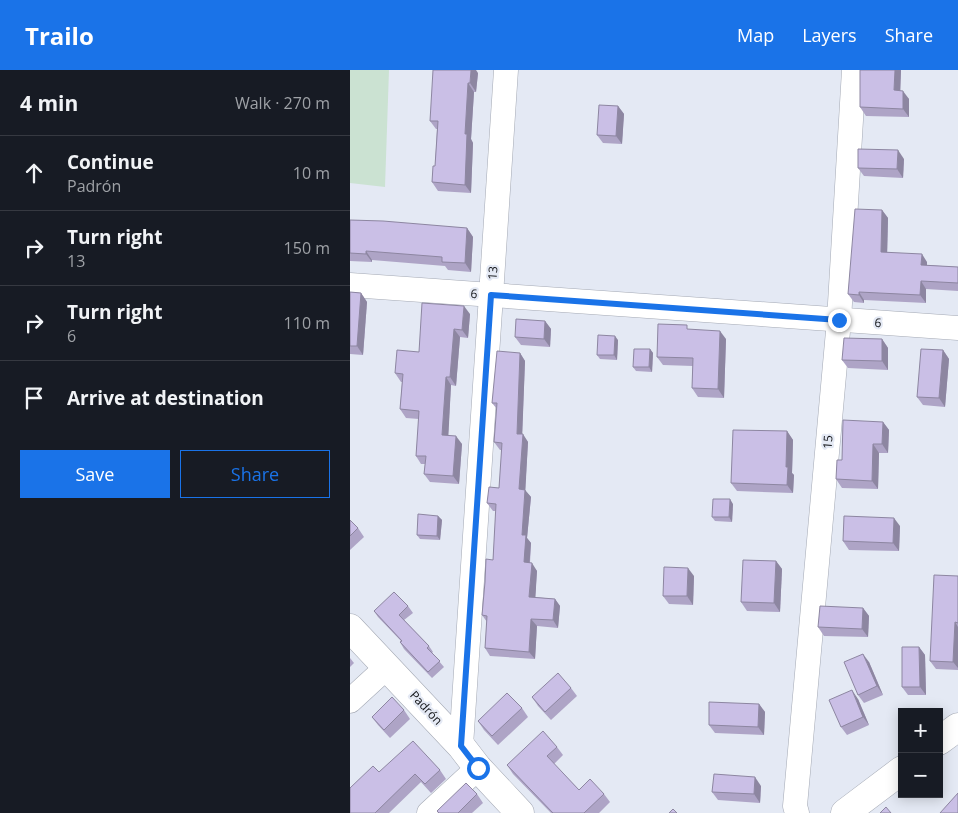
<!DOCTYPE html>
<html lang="en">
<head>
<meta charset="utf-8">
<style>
  body { margin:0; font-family:"Open Sans",sans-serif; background:#20242c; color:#f1f3f6 }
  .controls { position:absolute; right:15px; bottom:15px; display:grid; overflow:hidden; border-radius:0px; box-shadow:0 2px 12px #0003 }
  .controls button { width:45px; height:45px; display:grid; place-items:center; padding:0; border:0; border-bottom:1px solid #363941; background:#171b24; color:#f1f3f6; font:25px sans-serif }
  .stop { position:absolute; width:15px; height:15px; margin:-11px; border:4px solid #1a73e8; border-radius:50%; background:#fff }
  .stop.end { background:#1a73e8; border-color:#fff; box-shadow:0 1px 5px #0008 }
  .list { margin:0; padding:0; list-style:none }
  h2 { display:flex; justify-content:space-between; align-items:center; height:65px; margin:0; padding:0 20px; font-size:21px }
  h2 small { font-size:16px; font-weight:400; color:#9ea1a6 }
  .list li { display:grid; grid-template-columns:32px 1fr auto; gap:15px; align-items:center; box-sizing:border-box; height:75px; padding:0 20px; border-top:1px solid #363941 }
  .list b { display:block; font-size:19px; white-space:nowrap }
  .list p { margin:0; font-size:16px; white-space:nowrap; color:#9ea1a6 }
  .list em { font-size:16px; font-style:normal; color:#9ea1a6 }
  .actions { display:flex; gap:10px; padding:15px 20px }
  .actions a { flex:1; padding:11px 0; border:1px solid #1a73e8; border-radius:0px; text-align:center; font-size:18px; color:#1a73e8 }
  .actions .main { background:#1a73e8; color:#fff }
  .icon { flex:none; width:28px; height:28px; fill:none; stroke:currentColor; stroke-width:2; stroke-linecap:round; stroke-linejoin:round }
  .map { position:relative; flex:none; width:608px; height:743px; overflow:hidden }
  header { display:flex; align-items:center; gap:30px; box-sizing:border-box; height:70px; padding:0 25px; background:#1a73e8; color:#fff }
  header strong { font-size:24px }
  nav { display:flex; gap:28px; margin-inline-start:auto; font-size:18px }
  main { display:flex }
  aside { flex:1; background:#171b24 }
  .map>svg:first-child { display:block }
  .green { fill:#cbe2d2 }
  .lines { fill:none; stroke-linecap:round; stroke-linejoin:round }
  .minor-casing { stroke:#a4a9b4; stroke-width:25 }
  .tertiary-casing { stroke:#a4a9b4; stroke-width:29 }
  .minor { stroke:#fff; stroke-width:24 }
  .tertiary { stroke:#fff; stroke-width:28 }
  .wall { fill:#aea4c6 }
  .shaded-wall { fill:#8d86a1 }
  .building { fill:#cabfe6; stroke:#8d86a1 }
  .route { stroke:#1a73e8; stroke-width:6 }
  .labels { text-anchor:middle; stroke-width:4.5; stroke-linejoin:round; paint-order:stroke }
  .street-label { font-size:12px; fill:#0e1013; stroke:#e4e9f4 }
</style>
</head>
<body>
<header>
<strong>Trailo</strong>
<nav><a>Map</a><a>Layers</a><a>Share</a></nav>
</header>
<main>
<aside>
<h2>4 min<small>Walk · 270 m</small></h2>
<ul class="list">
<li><svg class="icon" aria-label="ahead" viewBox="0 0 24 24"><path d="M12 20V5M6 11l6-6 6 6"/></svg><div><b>Continue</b><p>Padrón</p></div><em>10 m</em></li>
<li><svg class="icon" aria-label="right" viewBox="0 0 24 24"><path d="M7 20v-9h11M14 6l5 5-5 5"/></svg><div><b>Turn right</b><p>13</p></div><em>150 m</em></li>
<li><svg class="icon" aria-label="right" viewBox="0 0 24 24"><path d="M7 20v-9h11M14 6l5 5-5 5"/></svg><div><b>Turn right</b><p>6</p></div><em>110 m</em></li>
<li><svg class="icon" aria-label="arrive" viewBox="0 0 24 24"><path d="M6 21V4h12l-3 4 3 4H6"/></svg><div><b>Arrive at destination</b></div></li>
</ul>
<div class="actions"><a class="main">Save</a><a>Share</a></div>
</aside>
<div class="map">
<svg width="608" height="743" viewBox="0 0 608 743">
  <rect width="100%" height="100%" fill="#e4e9f4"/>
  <path class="green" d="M 0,0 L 39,0 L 35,117 L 0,113 Z"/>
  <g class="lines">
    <defs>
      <g id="minor">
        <path d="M 0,215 L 608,258"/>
        <path d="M 0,631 L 37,597"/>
        <path d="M 111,676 L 156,0"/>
        <path d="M 79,743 L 128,698"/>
        <path d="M 447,743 L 445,736 L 489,250 L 504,0"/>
      </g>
      <g id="tertiary">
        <path d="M 0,558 L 111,676 L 128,698 L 170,743"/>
        <path d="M 589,671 L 608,657"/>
        <path d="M 495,743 L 552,700"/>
      </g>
    </defs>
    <use href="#minor" class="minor-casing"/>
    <use href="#tertiary" class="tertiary-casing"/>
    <use href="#minor" class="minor"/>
    <use href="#tertiary" class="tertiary"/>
  </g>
  <g class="wall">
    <path d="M 510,0 L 551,0 L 550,21 L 559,29 L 559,47 L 516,46 L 510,37 Z"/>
    <path d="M 128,3 L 126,22 L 124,22 L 121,69 L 123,73 L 121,123 L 88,121 L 82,112 L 85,96 L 87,59 L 86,59 L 80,51 Z"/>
    <path d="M 268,36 L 274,44 L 272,74 L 253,73 L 247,65 Z"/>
    <path d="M 554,89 L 553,108 L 514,106 L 508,98 Z"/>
    <path d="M 532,140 L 538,148 L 537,182 L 577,192 L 577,195 L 608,197 L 608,221 L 576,219 L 576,233 L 514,230 L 514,233 L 504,232 L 498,224 Z"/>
    <path d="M 0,150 L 117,158 L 123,167 L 121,202 L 98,200 L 95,196 L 22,190 L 22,192 L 0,191 Z"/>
    <path d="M 0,222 L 11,223 L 17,232 L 13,285 L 0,284 Z"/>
    <path d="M 120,244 L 118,268 L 110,267 L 106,316 L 101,315 L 98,365 L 112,374 L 109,414 L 80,412 L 74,404 L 75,394 L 71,394 L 66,386 L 69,349 L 56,348 L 50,339 L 52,312 L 51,312 L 45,303 Z"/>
    <path d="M 195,251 L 201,259 L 200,277 L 171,275 L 165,267 Z"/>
    <path d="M 340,260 L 376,269 L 374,328 L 348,327 L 342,318 L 343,296 L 313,295 L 307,287 Z"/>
    <path d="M 532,269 L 538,278 L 538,300 L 498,298 L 492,290 Z"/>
    <path d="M 268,270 L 267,290 L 250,289 L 247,285 Z"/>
    <path d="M 300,279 L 303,283 L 302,302 L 286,301 L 283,297 Z"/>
    <path d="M 593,280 L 599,289 L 595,337 L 573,335 L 567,327 Z"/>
    <path d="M 170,283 L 175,291 L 172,364 L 178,372 L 175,420 L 181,427 L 177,468 L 181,473 L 180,493 L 187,501 L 185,527 L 205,529 L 210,536 L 208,558 L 187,556 L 185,589 L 140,586 L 135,578 L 137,552 L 132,545 L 143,490 L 146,441 L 143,441 L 137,433 L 149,418 L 152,380 L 150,380 L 144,372 L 147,339 L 142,333 Z"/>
    <path d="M 533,352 L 539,360 L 538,383 L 529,383 L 528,419 L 492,418 L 486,409 L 492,390 Z"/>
    <path d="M 437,361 L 443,370 L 442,403 L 444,405 L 443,423 L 387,421 L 381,413 Z"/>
    <path d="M 383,434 L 382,452 L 365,451 L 362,447 Z"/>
    <path d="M 88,446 L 92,450 L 90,470 L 70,469 L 67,465 Z"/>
    <path d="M 0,450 L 8,458 L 14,467 L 0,480 Z"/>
    <path d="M 550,456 L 549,481 L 499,480 L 493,471 Z"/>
    <path d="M 426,491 L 432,499 L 430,542 L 397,541 L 391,532 Z"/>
    <path d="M 344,506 L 343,535 L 319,534 L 313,526 Z"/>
    <path d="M 608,506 L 608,600 L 586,599 L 580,591 Z"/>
    <path d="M 58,536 L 63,543 L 54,550 L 79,576 L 83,582 L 82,583 L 94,597 L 82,608 L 54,579 L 50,572 L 51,571 L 28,547 L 24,541 Z"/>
    <path d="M 513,538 L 519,546 L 518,567 L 474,566 L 468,557 Z"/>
    <path d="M 569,577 L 575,585 L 576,625 L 558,625 L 552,617 Z"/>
    <path d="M 0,588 L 4,593 L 0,597 Z"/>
    <path d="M 519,592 L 533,625 L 514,633 L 508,625 Z"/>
    <path d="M 221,618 L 227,626 L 201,650 L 188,636 L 182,627 Z"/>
    <path d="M 508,629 L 519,655 L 497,665 L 491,657 Z"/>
    <path d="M 409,634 L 415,642 L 414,665 L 365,663 L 359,655 Z"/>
    <path d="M 172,638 L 178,647 L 148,675 L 134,660 L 128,651 Z"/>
    <path d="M 54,640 L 60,649 L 40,668 L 28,655 L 22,647 Z"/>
    <path d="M 207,677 L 213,685 L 204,694 L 229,720 L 254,724 L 260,732 L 249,743 L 201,743 L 163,704 L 157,695 Z"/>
    <path d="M 90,700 L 96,709 L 81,723 L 71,712 L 39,743 L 0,743 L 29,702 Z"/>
    <path d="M 411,716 L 410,733 L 368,730 L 362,722 Z"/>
    <path d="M 127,724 L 133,733 L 122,743 L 88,743 L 87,741 Z"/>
  </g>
  <g class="shaded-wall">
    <path d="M 121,0 L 126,0 L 128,3 L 126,22 L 120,13 Z"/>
    <path d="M 545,0 L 551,0 L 550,29 L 544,20 Z"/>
    <path d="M 118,13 L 124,22 L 121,69 L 123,73 L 121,123 L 115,115 L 115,64 Z"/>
    <path d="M 553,21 L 559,29 L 559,47 L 553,39 Z"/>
    <path d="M 268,36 L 274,44 L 272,74 L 266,66 Z"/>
    <path d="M 548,80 L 554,89 L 553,108 L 547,99 Z"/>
    <path d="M 532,140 L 538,148 L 537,190 L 531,182 Z"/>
    <path d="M 117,158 L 123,167 L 121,202 L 115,193 Z"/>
    <path d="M 16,181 L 22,190 L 22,192 L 16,184 Z"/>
    <path d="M 572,184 L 577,192 L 577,203 L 571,195 Z"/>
    <path d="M 571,211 L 576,219 L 576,233 L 570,225 Z"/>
    <path d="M 509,222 L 514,230 L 514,233 L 509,225 Z"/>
    <path d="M 11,223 L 17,232 L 13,285 L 7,276 Z"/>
    <path d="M 114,236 L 120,244 L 118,268 L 112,260 Z"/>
    <path d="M 195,251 L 201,259 L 200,277 L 194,269 Z"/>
    <path d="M 104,259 L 110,267 L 106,316 L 100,307 Z"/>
    <path d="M 370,261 L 376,269 L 374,328 L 368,319 Z"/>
    <path d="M 265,266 L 268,270 L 267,290 L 264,285 Z"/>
    <path d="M 532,269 L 538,278 L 538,300 L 532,291 Z"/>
    <path d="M 300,279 L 303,283 L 302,302 L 299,297 Z"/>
    <path d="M 593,280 L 599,289 L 595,337 L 589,328 Z"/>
    <path d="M 170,283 L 175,291 L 172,371 L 167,364 Z"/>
    <path d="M 96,307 L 101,315 L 98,373 L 92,365 Z"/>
    <path d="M 533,352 L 539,360 L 538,383 L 532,374 Z"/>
    <path d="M 437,361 L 443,370 L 442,403 L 444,405 L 443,423 L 437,415 L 436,397 Z"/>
    <path d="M 173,364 L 178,372 L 175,427 L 169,419 Z"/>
    <path d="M 106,366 L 112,374 L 109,414 L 103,406 Z"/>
    <path d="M 523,374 L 529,383 L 528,419 L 522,411 Z"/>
    <path d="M 175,420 L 181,427 L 177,468 L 181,473 L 179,500 L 174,492 L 172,465 Z"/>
    <path d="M 380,429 L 383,434 L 382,452 L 379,447 Z"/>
    <path d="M 88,446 L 92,450 L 90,470 L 87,466 Z"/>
    <path d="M 544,448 L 550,456 L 549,481 L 543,473 Z"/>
    <path d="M 426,491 L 432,499 L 430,542 L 424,533 Z"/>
    <path d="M 182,493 L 187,501 L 185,534 L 179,527 Z"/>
    <path d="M 338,498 L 344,506 L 343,535 L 337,526 Z"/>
    <path d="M 205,529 L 210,536 L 208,558 L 203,550 Z"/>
    <path d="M 513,538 L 519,546 L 518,567 L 512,559 Z"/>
    <path d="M 181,549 L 187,556 L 185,589 L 179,582 Z"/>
    <path d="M 605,552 L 608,557 L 608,598 L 603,592 Z"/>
    <path d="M 569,577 L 575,585 L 576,625 L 570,617 Z"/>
    <path d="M 513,584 L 519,592 L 533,625 L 527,616 Z"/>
    <path d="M 502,620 L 508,629 L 519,655 L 513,647 Z"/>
    <path d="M 409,634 L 415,642 L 414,665 L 408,657 Z"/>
    <path d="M 405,707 L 411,716 L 410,733 L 404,724 Z"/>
  </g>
  <g class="building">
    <path d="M 83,0 L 121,0 L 120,13 L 118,13 L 115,64 L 117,64 L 115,115 L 82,112 L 83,96 L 85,96 L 88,51 L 80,51 Z"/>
    <path d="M 510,0 L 545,0 L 544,20 L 553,21 L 553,39 L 510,37 Z"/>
    <path d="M 249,35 L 268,36 L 266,66 L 247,65 Z"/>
    <path d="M 508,79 L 548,80 L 547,99 L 508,98 Z"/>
    <path d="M 505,139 L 532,140 L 531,182 L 572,184 L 571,195 L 608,197 L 608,213 L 571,211 L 570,225 L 509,222 L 509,225 L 498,224 Z"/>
    <path d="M 0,150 L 33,151 L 117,158 L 115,193 L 92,192 L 92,187 L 16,181 L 16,184 L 0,183 Z"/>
    <path d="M 0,222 L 11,223 L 7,276 L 0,276 Z"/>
    <path d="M 72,233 L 114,236 L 112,260 L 104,259 L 100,307 L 96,307 L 92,365 L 106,366 L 103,406 L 74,404 L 76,386 L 66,386 L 69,341 L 50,339 L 53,304 L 45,303 L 47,280 L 69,282 Z"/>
    <path d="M 166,249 L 195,251 L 194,269 L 165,267 Z"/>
    <path d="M 308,254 L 337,255 L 337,259 L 370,261 L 368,319 L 342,318 L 343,288 L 307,287 Z"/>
    <path d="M 248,265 L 265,266 L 264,285 L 247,285 Z"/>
    <path d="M 494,268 L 532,269 L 532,291 L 492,290 Z"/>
    <path d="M 284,279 L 300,279 L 299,297 L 283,297 Z"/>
    <path d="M 571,279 L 593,280 L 589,328 L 567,327 Z"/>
    <path d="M 147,281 L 170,283 L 167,364 L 173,364 L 169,419 L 175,420 L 172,465 L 176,465 L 174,492 L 182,493 L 179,527 L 205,529 L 203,550 L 181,549 L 179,582 L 135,578 L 137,546 L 132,545 L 135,512 L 136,489 L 143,490 L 146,434 L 137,433 L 139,417 L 149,418 L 152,373 L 144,372 L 147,333 L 142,333 Z"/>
    <path d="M 493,350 L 533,352 L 532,374 L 523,374 L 522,411 L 486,409 L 487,390 L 492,390 Z"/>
    <path d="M 383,360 L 437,361 L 436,397 L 438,397 L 437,415 L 381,413 Z"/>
    <path d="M 363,429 L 380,429 L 379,447 L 362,447 Z"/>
    <path d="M 68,444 L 88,446 L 87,466 L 67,465 Z"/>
    <path d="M 494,446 L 544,448 L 543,473 L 493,471 Z"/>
    <path d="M 0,450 L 8,458 L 0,466 Z"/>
    <path d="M 393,490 L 426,491 L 424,533 L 391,532 Z"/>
    <path d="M 314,497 L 338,498 L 337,526 L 313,526 Z"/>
    <path d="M 584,505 L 608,506 L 608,553 L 605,552 L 603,592 L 580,591 Z"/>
    <path d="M 44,522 L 58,536 L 49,545 L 79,576 L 77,578 L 90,591 L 78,602 L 50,572 L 52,571 L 24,541 Z"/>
    <path d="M 470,536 L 513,538 L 512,559 L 468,557 Z"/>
    <path d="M 552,577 L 569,577 L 570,617 L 552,617 Z"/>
    <path d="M 513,584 L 527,616 L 508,625 L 494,592 Z"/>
    <path d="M 208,603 L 221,618 L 195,642 L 182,627 Z"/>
    <path d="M 502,620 L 513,647 L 491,657 L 479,630 Z"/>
    <path d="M 157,623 L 172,638 L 142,666 L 128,651 Z"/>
    <path d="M 42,627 L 54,640 L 34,660 L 22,647 Z"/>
    <path d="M 359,632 L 409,634 L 408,657 L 359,655 Z"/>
    <path d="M 193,661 L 207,677 L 197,686 L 229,720 L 240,709 L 254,724 L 234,743 L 203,743 L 157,695 Z"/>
    <path d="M 63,671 L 90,700 L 75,714 L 65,704 L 25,743 L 0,743 L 0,718 L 23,696 L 29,702 Z"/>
    <path d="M 364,704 L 405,707 L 404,724 L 362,722 Z"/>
    <path d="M 116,713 L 127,724 L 108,743 L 89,743 L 87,741 Z"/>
    <path d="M 608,723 L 608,743 L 590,743 Z"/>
    <path d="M 536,737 L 541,743 L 530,743 Z"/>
    <path d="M 323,739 L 327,743 L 319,743 Z"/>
  </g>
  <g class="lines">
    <path class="route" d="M 128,698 L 111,676 L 141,225 L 489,250"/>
  </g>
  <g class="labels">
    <g class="street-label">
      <text transform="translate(143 203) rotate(-86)" y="4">13</text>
      <text transform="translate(124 224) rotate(4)" y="4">6</text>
      <text transform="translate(528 253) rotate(4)" y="4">6</text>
      <text transform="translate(478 372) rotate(-85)" y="4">15</text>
      <text transform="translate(76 638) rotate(47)" y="4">Padrón</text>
    </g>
  </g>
</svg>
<div class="controls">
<button>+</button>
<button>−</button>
</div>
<div class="stop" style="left:128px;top:698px"></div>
<div class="stop end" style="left:489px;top:250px"></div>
</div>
</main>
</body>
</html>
